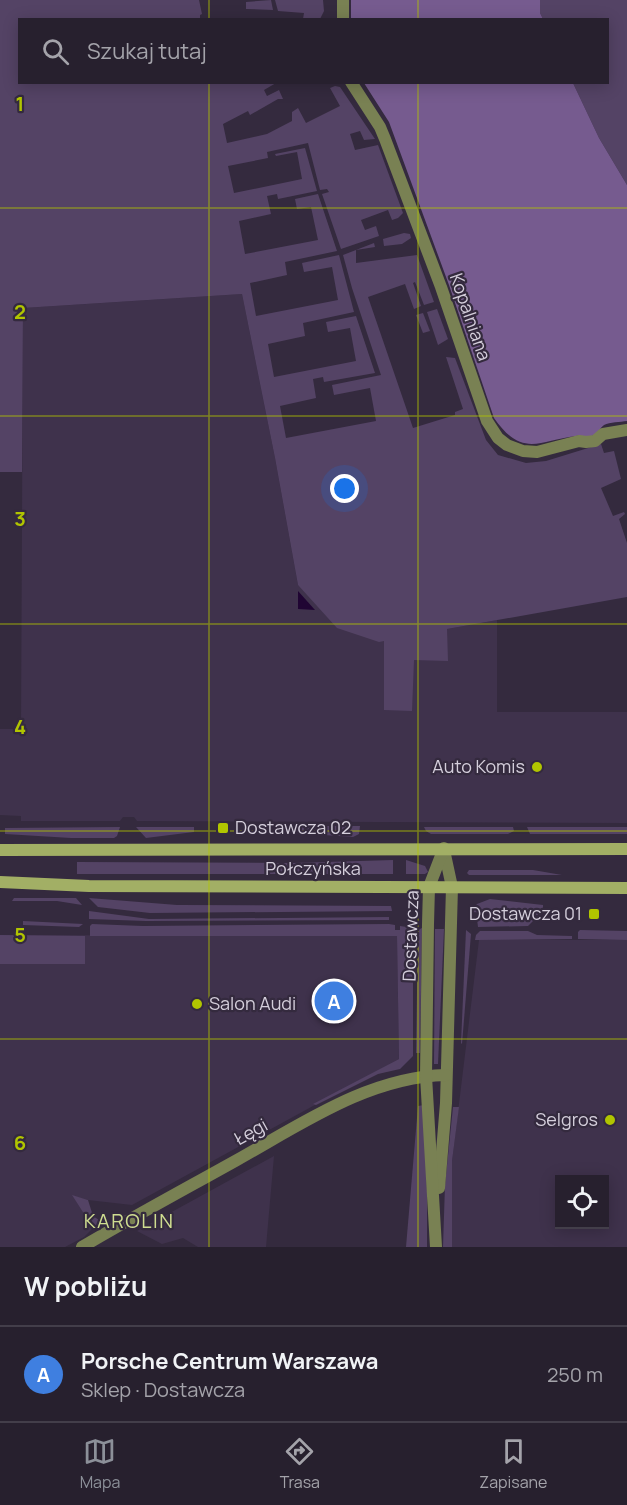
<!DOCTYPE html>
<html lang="pl">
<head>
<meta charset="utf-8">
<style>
  body { margin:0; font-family:Manrope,sans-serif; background:#2f2836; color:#f1f3f6 }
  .controls { position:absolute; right:18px; bottom:18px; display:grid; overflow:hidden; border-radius:0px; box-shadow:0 3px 15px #0003 }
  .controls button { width:54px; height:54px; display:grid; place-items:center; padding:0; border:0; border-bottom:2px solid #433e4a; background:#27202e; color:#f1f3f6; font:30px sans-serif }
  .you { position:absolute; left:345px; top:489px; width:21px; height:21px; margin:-15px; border:4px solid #fff; border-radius:50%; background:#1a73e8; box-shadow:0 0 0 9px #1a73e833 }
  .badge { display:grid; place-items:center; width:39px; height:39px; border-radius:50%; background:#8c9099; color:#fff; font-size:20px; font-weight:700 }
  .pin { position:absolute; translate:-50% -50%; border:3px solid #fff; box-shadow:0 2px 6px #0006 }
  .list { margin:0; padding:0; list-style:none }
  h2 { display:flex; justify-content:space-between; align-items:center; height:78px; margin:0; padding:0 24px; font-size:26px }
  h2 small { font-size:20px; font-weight:400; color:#a4a3aa }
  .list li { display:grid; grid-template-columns:39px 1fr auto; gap:18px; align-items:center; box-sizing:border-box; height:96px; padding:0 24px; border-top:2px solid #433e4a }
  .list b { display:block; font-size:22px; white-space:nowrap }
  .list p { margin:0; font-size:20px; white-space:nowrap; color:#a4a3aa }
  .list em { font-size:20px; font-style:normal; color:#a4a3aa }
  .icon { flex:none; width:33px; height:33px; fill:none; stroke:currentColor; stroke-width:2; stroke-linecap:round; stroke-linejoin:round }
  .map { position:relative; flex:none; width:627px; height:1247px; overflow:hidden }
  .search { position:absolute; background:#27202e; box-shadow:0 3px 15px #0003; left:18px; right:18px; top:18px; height:66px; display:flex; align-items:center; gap:15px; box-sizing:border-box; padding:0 21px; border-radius:0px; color:#a4a3aa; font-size:22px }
  .sheet { height:174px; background:#27202e }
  nav { display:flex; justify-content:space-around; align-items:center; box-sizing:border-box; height:84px; border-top:2px solid #433e4a; background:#27202e; font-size:16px; color:#a4a3aa }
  nav a { display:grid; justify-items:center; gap:3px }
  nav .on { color:#8c9099 }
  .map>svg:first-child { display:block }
  .built { fill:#3f324c; fill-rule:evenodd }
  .green { fill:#544365 }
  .forest { fill:#765b8f }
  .water { fill:#200533 }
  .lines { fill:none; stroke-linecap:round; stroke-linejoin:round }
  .minor { stroke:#798153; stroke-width:12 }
  .secondary { stroke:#a2af65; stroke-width:12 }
  .grid { fill:none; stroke:#b1c500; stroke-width:1.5; stroke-opacity:0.55 }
  .poi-dot { fill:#b1c500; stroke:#342a3e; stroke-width:2 }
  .labels { text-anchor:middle; stroke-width:4.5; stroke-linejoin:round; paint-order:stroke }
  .street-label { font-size:18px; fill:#d4cedb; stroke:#342a3e }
  .poi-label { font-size:18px; fill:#d4cedb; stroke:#342a3e; text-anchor:end }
  .neighbourhood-label { font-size:20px; letter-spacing:1.5px; fill:#cfdd90; stroke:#342a3e }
  .grid-label { font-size:20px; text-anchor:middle; font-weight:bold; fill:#b1c500; stroke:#342a3e; stroke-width:4.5; stroke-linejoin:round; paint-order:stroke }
</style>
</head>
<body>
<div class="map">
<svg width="627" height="1247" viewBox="0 0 627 1247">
  <rect width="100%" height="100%" fill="#342a3e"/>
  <g class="built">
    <path d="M 242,294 L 275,458 L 298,585 L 414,659 L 447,629 L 497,620 L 497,712 L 627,712 L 627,823 L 137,821 L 134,817 L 123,817 L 120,821 L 21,821 L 21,816 L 0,815 L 0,729 L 21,729 L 23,308 Z"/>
    <path d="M 0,935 L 397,936 L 399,1059 L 132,1205 L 88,1200 L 73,1196 L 93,1228 L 84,1237 L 65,1247 L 0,1247 Z"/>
    <path d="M 479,940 L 627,940 L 627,1247 L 452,1247 L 452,1161 ZM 560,1180 L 604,1180 L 604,1224 L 560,1224 Z"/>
    <path d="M 274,1156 L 266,1247 L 198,1247 L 183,1238 L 162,1244 L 137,1231 Z"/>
  </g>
  <g class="green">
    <path d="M 0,0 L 199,0 L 202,14 L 200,15 L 200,19 L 20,20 L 20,82 L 276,83 L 264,90 L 267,96 L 279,90 L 283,99 L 278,99 L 250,115 L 248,111 L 223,124 L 227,143 L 267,134 L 292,121 L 292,112 L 298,108 L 306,123 L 340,106 L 330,88 L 335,86 L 340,87 L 375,139 L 364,140 L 360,131 L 350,134 L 355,150 L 378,145 L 403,213 L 398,218 L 392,220 L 388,210 L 361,220 L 365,230 L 376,226 L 379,236 L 341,249 L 322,194 L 329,192 L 327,189 L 320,190 L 308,143 L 267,152 L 268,158 L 228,166 L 234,193 L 302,179 L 297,152 L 276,156 L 275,154 L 305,148 L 317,191 L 278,199 L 277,194 L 267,196 L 271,214 L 239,221 L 245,254 L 318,240 L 311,207 L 297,209 L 295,199 L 318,194 L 337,251 L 285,262 L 287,275 L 250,283 L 256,316 L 338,300 L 332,267 L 304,272 L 302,263 L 339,255 L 354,312 L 303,323 L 305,336 L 268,344 L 274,377 L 356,361 L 350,328 L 328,332 L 326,322 L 356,316 L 375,373 L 324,382 L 323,377 L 313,379 L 316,398 L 280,406 L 286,438 L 376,421 L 370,388 L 334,395 L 332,385 L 381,375 L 352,288 L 343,255 L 374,243 L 375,247 L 356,250 L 356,263 L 417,255 L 434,302 L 424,305 L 415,282 L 413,283 L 421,306 L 414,309 L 405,284 L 368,297 L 413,428 L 455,415 L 455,412 L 463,409 L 446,357 L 455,358 L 486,440 L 498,455 L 526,463 L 546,461 L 601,444 L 604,453 L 614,451 L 621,479 L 601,488 L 613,516 L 624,512 L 625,514 L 619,519 L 627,543 L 627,597 L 447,629 L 448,661 L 414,660 L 412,711 L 384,710 L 384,641 L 379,642 L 337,628 L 298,585 L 275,458 L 242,294 L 23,308 L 22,472 L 0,472 Z"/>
    <path d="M 271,0 L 273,10 L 246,9 L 246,2 Z"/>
    <path d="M 275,0 L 323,0 L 324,11 L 320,19 L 303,19 L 304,13 L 278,11 Z"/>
    <path d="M 540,0 L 627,0 L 627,185 L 599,138 L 573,83 L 608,82 L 608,20 L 543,19 L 540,13 Z"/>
    <path d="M 404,233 L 410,234 L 411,238 L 402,244 L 384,246 L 383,239 Z"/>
    <path d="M 437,309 L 448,339 L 438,345 L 427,312 Z"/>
    <path d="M 423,313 L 430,331 L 423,333 L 416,315 Z"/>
    <path d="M 294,826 L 360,826 L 359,834 L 353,837 L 294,833 Z"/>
    <path d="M 120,827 L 117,836 L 114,838 L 71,838 L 5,834 L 5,828 Z"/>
    <path d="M 136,827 L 194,827 L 194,832 L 146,838 Z"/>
    <path d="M 424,827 L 513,827 L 514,831 L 508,834 L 431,834 L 426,831 Z"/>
    <path d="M 527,827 L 627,827 L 627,834 L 530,834 Z"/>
    <path d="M 393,860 L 393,874 L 77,874 L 77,862 L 292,863 Z"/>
    <path d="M 406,860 L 425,866 L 428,872 L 425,874 L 406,874 Z"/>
    <path d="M 469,870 L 533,870 L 562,875 L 469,875 L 467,873 Z"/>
    <path d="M 14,898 L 76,898 L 82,905 L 57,901 L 12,901 Z"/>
    <path d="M 89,898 L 177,905 L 391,906 L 392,911 L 150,913 L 98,907 Z"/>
    <path d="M 490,899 L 543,905 L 543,911 L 539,915 L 470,912 L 477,904 Z"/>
    <path d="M 89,911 L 149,919 L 389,917 L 389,920 L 146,921 L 89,919 Z"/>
    <path d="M 477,919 L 534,920 L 528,926 L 478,927 Z"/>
    <path d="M 23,921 L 83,924 L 79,927 L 23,925 Z"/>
    <path d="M 92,924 L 143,926 L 389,924 L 395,925 L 395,930 L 400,930 L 400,926 L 413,928 L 413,1056 L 400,1069 L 378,1074 L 316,1105 L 313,1104 L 399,1059 L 397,936 L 90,936 L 90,926 Z"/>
    <path d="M 422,928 L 420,1053 L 416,1053 L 418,930 Z"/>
    <path d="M 435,929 L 444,929 L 438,1064 L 434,1064 Z"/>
    <path d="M 466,930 L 471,934 L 462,1044 L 461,1043 Z"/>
    <path d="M 580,930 L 627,931 L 627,940 L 578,939 L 578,932 Z"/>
    <path d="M 480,931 L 528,931 L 537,935 L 572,936 L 572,939 L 475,940 L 476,935 Z"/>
    <path d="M 0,935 L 85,936 L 85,964 L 0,964 Z"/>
    <path d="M 424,1105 L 427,1191 L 427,1247 L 406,1247 L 418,1106 Z"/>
    <path d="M 453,1107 L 459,1107 L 452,1161 L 452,1247 L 443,1247 L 445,1185 Z"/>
    <path d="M 72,1195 L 88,1200 L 93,1216 L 102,1222 L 93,1228 Z"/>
  </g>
  <g class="forest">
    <path d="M 351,0 L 540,0 L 540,13 L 543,19 L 351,19 Z"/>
    <path d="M 364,83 L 573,83 L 599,138 L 627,185 L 627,421 C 620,422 610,422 604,425 C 600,428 598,433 594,435 C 588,439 583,435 576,436 C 538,441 522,458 494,418 L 449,285 L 389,122 Z"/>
  </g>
  <path class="water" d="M 298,591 L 315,610 L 298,609 Z"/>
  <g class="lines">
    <g class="minor">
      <path d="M 343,0 L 343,20"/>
      <path d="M 351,82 L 380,127 L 385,139 L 441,287 L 487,421 L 498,438 L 507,445 L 523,451 L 537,452 L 579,441 L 586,442 L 595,441 L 603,434 L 627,430"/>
      <path d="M 439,1188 L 446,1103 L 452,887 L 444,850"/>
      <path d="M 82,1247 C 133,1217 185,1189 237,1160 C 303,1123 369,1077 446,1075"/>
      <path d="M 436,1247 L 426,1076 L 428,924 L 429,887 L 444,848"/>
    </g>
    <g class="secondary">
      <path d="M 0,850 L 627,849"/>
      <path d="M 0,882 L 89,886 L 627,888"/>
    </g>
  </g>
  <path class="grid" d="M 209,0 L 209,20M 418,0 L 418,20M 209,82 L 209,1247M 418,82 L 418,1247M 0,208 L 627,208M 0,416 L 627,416M 0,624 L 627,624M 0,831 L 627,831M 0,1039 L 627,1039"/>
  <g class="poi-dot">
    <circle cx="537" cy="767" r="6"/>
    <rect x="217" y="822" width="12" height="12" rx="3"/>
    <rect x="588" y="908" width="12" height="12" rx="3"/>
    <circle cx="197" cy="1004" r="6"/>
    <circle cx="610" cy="1120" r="6"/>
  </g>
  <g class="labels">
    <g class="street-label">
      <text transform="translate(470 317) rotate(71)" y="6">Kopalniana</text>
      <text x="313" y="875">Połczyńska</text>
      <text transform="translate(411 936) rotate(-88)" y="6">Dostawcza</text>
      <text transform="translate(251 1132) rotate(-29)" y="6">Łęgi</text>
    </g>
    <g class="poi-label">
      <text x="525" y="773">Auto Komis</text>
      <text x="235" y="834" text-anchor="start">Dostawcza 02</text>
      <text x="582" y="920">Dostawcza 01</text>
      <text x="209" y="1010" text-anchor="start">Salon Audi</text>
      <text x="598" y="1126">Selgros</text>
    </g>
    <g class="neighbourhood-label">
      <text x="129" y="1228">KAROLIN</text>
    </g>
  </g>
  <g class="grid-label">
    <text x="20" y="111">1</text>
    <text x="20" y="319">2</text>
    <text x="20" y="526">3</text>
    <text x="20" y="734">4</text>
    <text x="20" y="942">5</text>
    <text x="20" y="1150">6</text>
  </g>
</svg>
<div class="controls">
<button><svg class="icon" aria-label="locate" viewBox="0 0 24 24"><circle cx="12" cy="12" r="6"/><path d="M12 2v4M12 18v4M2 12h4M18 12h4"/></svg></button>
</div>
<div class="you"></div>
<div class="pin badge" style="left:334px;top:1001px;background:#3f7fe0">A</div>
<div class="search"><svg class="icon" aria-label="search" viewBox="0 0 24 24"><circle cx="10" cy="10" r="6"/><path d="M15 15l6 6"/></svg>Szukaj tutaj</div>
</div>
<section class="sheet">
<h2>W pobliżu<small></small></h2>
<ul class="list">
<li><span class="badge" style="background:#3f7fe0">A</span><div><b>Porsche Centrum Warszawa</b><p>Sklep · Dostawcza</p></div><em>250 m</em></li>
</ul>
</section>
<nav>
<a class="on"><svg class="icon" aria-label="map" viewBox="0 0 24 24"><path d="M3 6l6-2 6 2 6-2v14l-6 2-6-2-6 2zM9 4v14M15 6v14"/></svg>Mapa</a>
<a><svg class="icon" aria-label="directions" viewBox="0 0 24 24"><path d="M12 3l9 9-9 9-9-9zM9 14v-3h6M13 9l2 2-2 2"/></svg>Trasa</a>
<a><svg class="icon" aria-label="saved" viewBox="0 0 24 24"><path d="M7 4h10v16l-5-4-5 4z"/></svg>Zapisane</a>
</nav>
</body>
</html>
